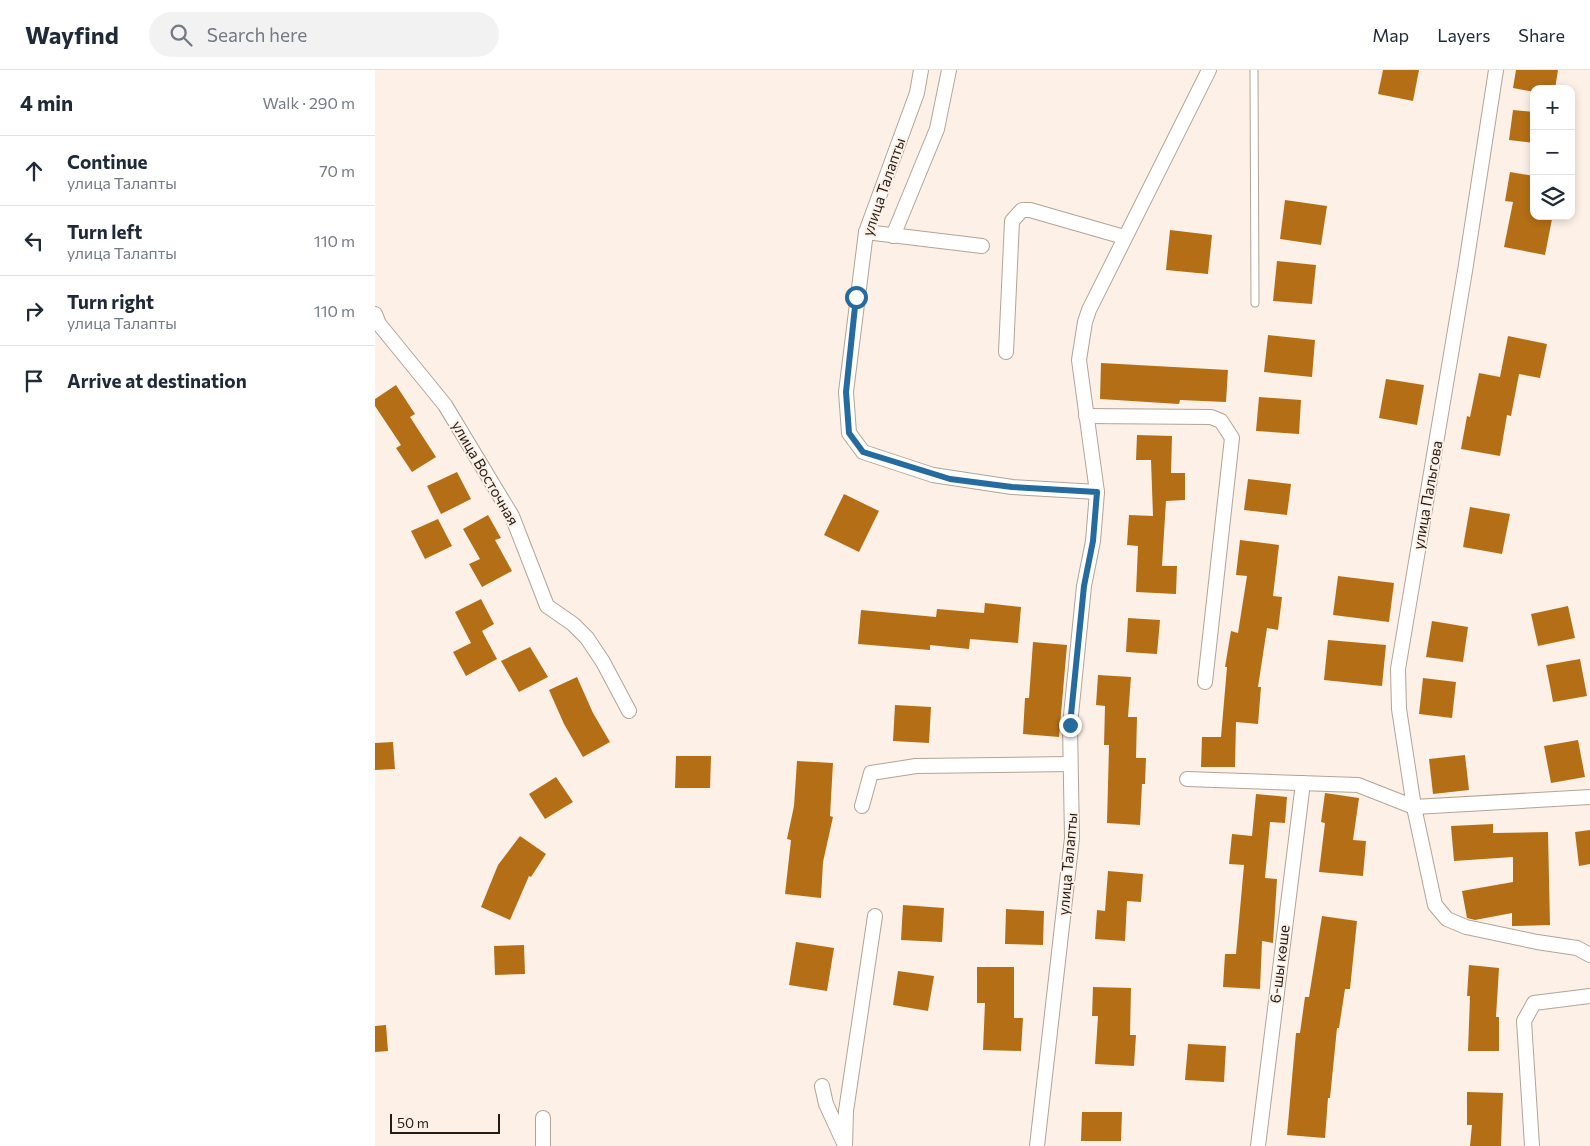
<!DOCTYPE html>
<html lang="en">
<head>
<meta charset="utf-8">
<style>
  body { margin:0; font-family:Commissioner,sans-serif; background:#f2f2f3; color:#1f2937 }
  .controls { position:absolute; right:15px; top:15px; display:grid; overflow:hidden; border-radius:10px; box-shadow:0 2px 8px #0003 }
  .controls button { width:45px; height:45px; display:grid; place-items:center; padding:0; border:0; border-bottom:1px solid #e0e1e3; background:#fff; color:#1f2937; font:25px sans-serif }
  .scale { position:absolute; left:15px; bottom:12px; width:110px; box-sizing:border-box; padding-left:5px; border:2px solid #211c17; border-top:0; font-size:14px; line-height:18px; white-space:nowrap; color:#211c17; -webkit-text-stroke:4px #fdf1e7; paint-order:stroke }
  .stop { position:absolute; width:15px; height:15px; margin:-11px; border:4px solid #266ba0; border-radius:50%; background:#fff }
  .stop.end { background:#266ba0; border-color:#fff; box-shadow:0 1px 5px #0008 }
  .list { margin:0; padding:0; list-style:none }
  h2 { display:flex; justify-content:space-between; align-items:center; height:65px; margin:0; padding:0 20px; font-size:21px }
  h2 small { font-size:16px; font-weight:400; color:#747a83 }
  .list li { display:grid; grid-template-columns:32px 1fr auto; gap:15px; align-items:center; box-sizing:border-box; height:70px; padding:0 20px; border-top:1px solid #e0e1e3 }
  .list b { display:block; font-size:19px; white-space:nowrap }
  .list p { margin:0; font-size:16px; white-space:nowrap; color:#747a83 }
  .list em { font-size:16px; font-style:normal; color:#747a83 }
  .icon { flex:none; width:28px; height:28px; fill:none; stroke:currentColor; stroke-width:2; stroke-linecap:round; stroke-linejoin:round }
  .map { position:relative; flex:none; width:1215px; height:1076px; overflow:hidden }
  header { display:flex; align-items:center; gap:30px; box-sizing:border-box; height:70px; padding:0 25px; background:#fff; border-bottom:1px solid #e0e1e3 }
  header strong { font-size:24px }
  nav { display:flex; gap:28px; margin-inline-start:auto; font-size:18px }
  .search { width:350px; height:45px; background:#f2f2f3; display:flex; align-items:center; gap:12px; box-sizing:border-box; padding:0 18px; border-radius:28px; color:#747a83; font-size:19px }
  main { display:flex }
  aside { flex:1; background:#fff }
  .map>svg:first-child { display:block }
  .building { fill:#b46f16 }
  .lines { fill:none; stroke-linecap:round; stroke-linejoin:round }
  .service-casing { stroke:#b1a497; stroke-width:9 }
  .minor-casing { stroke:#b1a497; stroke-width:16 }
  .service { stroke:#fff; stroke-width:7 }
  .minor { stroke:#fff; stroke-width:14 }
  .route { stroke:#266ba0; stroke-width:6 }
  .labels { text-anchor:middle; stroke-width:4; stroke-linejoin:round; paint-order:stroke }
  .street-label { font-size:15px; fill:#211c17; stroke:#fdf1e7 }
</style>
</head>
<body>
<header>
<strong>Wayfind</strong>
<div class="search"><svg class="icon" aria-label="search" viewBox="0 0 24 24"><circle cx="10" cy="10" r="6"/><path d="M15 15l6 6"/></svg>Search here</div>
<nav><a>Map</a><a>Layers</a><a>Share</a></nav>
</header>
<main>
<aside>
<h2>4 min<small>Walk · 290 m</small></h2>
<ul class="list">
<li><svg class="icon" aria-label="ahead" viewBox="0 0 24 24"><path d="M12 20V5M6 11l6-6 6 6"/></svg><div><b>Continue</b><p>улица Талапты</p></div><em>70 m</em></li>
<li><svg class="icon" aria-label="left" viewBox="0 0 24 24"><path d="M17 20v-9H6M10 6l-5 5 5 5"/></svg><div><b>Turn left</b><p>улица Талапты</p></div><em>110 m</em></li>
<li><svg class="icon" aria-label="right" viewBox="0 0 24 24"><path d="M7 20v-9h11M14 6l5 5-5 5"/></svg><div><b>Turn right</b><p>улица Талапты</p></div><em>110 m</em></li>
<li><svg class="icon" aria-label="arrive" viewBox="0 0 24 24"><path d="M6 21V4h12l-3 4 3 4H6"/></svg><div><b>Arrive at destination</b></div></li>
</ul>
</aside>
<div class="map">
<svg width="1215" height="1076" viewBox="0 0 1215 1076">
  <rect width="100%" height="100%" fill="#fdf1e7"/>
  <g class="building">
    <path d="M 1008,0 L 1044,0 L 1038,31 L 1003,24 Z"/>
    <path d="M 1141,0 L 1183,0 L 1180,19 L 1159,19 L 1159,22 L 1138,18 Z"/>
    <path d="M 1138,40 L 1159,42 L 1159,73 L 1134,70 Z"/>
    <path d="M 1135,102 L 1159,106 L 1159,146 L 1177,149 L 1170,185 L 1129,177 L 1138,132 L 1130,131 Z"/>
    <path d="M 910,130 L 952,136 L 946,175 L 905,169 Z"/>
    <path d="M 795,160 L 837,165 L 833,204 L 791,200 Z"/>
    <path d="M 902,191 L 941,195 L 937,234 L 898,231 Z"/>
    <path d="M 893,265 L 940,270 L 937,307 L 889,302 Z"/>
    <path d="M 1133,266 L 1172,274 L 1165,308 L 1144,304 L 1136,346 L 1132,345 L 1125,386 L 1086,379 L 1092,346 L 1095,347 L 1104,303 L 1125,307 Z"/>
    <path d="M 726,293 L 853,300 L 851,332 L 805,330 L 804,334 L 725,329 Z"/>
    <path d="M 1011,309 L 1049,315 L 1042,355 L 1004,348 Z"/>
    <path d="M 21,315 L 40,344 L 35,347 L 61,387 L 37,402 L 21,378 L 26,375 L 0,336 L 0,329 Z"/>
    <path d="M 884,327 L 926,330 L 924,364 L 881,361 Z"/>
    <path d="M 762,365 L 797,366 L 796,403 L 810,403 L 810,430 L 791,431 L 787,496 L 802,496 L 801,524 L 761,522 L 763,476 L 752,475 L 754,445 L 778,446 L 776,390 L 761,390 Z"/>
    <path d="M 82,402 L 96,429 L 66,444 L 52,416 Z"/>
    <path d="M 873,409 L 916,414 L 912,445 L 869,440 Z"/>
    <path d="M 469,424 L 504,441 L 484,482 L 449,465 Z"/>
    <path d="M 1095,437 L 1135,444 L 1127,484 L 1088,477 Z"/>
    <path d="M 113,445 L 126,468 L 120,470 L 137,501 L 107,517 L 94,494 L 105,489 L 88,459 Z"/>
    <path d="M 63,449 L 77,476 L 50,489 L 36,461 Z"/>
    <path d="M 865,470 L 904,475 L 898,526 L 907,527 L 903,560 L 892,558 L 883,617 L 886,617 L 883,654 L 861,652 L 860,697 L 826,697 L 827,667 L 846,667 L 852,597 L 850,597 L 856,561 L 863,563 L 872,506 L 861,505 Z"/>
    <path d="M 963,506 L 1019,513 L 1014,552 L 958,545 Z"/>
    <path d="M 106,529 L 119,554 L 107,561 L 122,589 L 91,606 L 78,582 L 96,573 L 80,542 Z"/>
    <path d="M 610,533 L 646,537 L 643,573 L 595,569 L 594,579 L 555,575 L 555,580 L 483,574 L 486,540 L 561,547 L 562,539 L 609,543 Z"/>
    <path d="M 1193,536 L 1200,568 L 1163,576 L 1156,544 Z"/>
    <path d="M 753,548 L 785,550 L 782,584 L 751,582 Z"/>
    <path d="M 1057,551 L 1093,557 L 1088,592 L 1051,587 Z"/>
    <path d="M 953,570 L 1011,575 L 1007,616 L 949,610 Z"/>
    <path d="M 658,572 L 692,575 L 684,667 L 648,664 L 650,628 L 654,628 Z"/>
    <path d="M 155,577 L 173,607 L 144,622 L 126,591 Z"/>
    <path d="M 1205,589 L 1212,626 L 1178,632 L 1171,595 Z"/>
    <path d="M 723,605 L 756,607 L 753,647 L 762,647 L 761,688 L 771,688 L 770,714 L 767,714 L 765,755 L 732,753 L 734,675 L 729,675 L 730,636 L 721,635 Z"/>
    <path d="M 202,607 L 218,643 L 235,672 L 208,687 L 189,654 L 174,620 Z"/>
    <path d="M 1048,608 L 1081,612 L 1077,648 L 1044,644 Z"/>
    <path d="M 520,635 L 556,637 L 554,673 L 518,671 Z"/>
    <path d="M 1203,670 L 1210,707 L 1176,713 L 1169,676 Z"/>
    <path d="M 18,672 L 20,699 L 0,700 L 0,673 Z"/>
    <path d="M 1090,685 L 1094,720 L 1058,724 L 1054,689 Z"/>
    <path d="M 301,686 L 336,686 L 335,718 L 300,718 Z"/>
    <path d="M 422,691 L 458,693 L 455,746 L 458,747 L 448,792 L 446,828 L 410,824 L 416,770 L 412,769 L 419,736 Z"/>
    <path d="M 181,707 L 198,732 L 170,749 L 154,724 Z"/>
    <path d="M 950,723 L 984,728 L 978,770 L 991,771 L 988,806 L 944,802 L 950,753 L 946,752 Z"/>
    <path d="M 881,724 L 912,727 L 910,753 L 895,752 L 890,808 L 902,809 L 898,873 L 887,871 L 885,919 L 848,917 L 850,884 L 861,884 L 869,795 L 854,794 L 857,764 L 877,766 Z"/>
    <path d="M 1118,754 L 1118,763 L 1173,762 L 1175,855 L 1137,856 L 1137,843 L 1100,850 L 1092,848 L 1087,821 L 1138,812 L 1138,787 L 1079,791 L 1076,756 Z"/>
    <path d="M 1215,760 L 1215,794 L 1204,796 L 1200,762 Z"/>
    <path d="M 145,766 L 171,784 L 156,807 L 154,806 L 135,850 L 106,837 L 123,795 Z"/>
    <path d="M 733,801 L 768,804 L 766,832 L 752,831 L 750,871 L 720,869 L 722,840 L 730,841 Z"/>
    <path d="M 528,835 L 569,838 L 567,872 L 526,870 Z"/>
    <path d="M 631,839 L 669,841 L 668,875 L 630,874 Z"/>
    <path d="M 947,846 L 982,851 L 975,919 L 970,919 L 964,958 L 962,958 L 955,1028 L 953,1028 L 950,1068 L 912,1065 L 921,963 L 925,963 L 930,927 L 934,927 Z"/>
    <path d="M 421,872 L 459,878 L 452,921 L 414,915 Z"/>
    <path d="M 149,875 L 150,904 L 120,905 L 119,876 Z"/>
    <path d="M 1094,895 L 1124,898 L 1121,947 L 1124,947 L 1124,981 L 1093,981 L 1095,926 L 1092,926 Z"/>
    <path d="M 602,897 L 639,897 L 639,948 L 648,948 L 646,981 L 608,980 L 610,933 L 602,933 Z"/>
    <path d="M 523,901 L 559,906 L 553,941 L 518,935 Z"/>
    <path d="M 718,917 L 756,918 L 755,965 L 761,965 L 759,996 L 720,994 L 723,946 L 717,946 Z"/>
    <path d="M 11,955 L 13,981 L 0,982 L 0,956 Z"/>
    <path d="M 813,974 L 851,976 L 849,1012 L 810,1010 Z"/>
    <path d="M 1092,1022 L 1128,1023 L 1126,1076 L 1095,1076 L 1097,1055 L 1092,1055 Z"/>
    <path d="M 707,1042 L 747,1042 L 746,1071 L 706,1071 Z"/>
  </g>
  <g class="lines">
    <defs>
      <path id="service" d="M 879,0 L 880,233"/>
      <g id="minor">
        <path d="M 546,0 L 542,23 L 491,162 L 471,322 L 474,363 L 488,382 L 558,405 L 637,417 L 722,422"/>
        <path d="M 491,162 L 607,176"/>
        <path d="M 518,166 L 562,59 L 574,0"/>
        <path d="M 0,244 L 4,254 L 70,335 L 137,446 L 172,536 L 198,554 L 212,568 L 228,592 L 254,641"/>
        <path d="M 631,282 L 637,151 L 647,140 L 655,140 L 749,167"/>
        <path d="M 711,346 L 836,347 L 846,351 L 857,368 L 830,612"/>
        <path d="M 812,709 L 983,715 L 1039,737 L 1024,639 L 1023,599 L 1090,201 L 1121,0"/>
        <path d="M 1215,727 L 1039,737 L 1060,835 L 1072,849 L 1091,857 L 1162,872 L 1202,878 L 1215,885"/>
        <path d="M 487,736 L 496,703 L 541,696 L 695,694"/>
        <path d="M 447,1016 L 451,1034 L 468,1071"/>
        <path d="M 168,1048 L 168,1076"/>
        <path d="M 470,1076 L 471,1041 L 500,846"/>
        <path d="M 662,1076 L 697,768 L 695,655 L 709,516 L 718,471 L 722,422 L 704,290 L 710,252 L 714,240 L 834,0"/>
        <path d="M 883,1076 L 928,713"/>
        <path d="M 1157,1076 L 1149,951 L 1159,933 L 1215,926"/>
      </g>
    </defs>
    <use href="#service" class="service-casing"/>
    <use href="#minor" class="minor-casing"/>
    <use href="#service" class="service"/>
    <use href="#minor" class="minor"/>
  </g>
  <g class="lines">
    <path class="route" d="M 481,227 L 471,322 L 474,363 L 488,382 L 575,409 L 637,417 L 722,422 L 718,471 L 709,516 L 695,655"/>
  </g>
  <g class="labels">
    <g class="street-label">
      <text transform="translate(509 117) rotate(-71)" y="5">улица Талапты</text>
      <text transform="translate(110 403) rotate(60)" y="5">улица Восточная</text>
      <text transform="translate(1053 425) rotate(-80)" y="5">улица Пальгова</text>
      <text transform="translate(693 794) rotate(-85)" y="5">улица Талапты</text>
      <text transform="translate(905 894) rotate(-83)" y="5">6-шы көше</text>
    </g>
  </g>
</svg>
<div class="controls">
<button>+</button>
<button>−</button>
<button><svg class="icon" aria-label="layers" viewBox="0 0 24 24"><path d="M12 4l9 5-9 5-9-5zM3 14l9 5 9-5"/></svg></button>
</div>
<div class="scale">50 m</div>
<div class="stop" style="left:481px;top:227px"></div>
<div class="stop end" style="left:695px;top:655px"></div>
</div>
</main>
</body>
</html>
